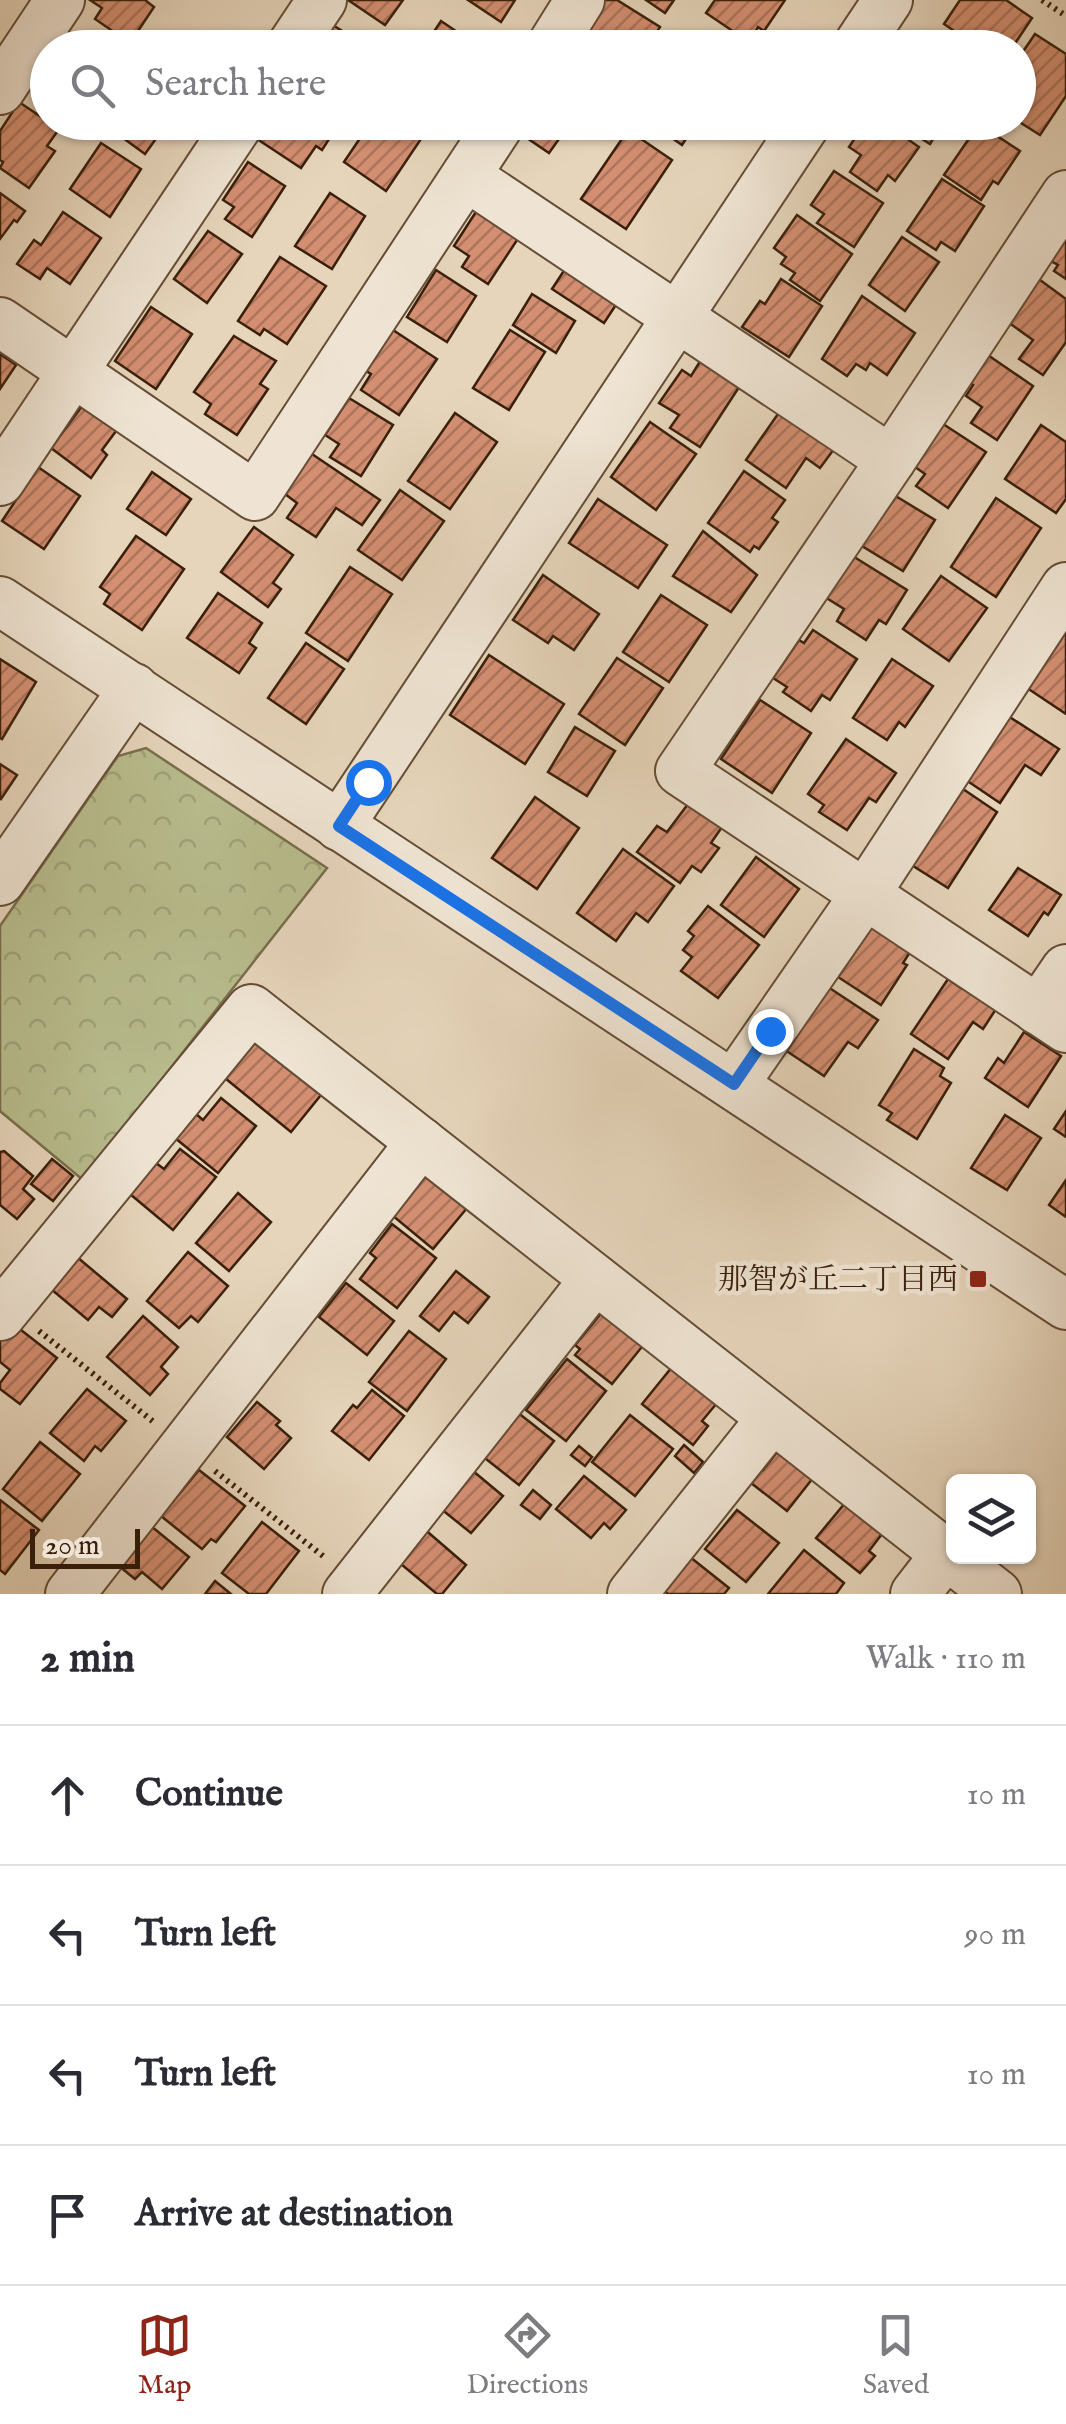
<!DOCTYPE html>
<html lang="en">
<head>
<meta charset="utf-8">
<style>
  body { margin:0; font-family:"IM FELL English","Noto Serif JP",serif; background:#f2f2f3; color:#2b2b33 }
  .controls { position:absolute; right:30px; bottom:30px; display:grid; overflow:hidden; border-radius:15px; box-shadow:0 2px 8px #0004 }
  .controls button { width:90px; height:90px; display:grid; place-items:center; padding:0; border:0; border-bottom:2px solid #e1e1e2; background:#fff; color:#2b2b33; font:50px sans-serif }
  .scale { position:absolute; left:30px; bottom:25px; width:110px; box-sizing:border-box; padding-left:10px; border:5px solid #3a200b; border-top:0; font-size:28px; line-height:35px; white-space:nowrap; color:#3a200b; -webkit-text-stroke:8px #efe4d3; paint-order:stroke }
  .stop { position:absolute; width:30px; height:30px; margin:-22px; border:8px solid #1a73e8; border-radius:50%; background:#fff }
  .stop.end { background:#1a73e8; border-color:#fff; box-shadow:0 2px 10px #0008 }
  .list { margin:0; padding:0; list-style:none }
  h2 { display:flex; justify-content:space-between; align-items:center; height:130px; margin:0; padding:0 40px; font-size:42px }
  h2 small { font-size:32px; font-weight:400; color:#7c7c81 }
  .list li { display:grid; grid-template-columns:65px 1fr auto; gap:30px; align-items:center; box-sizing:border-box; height:140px; padding:0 40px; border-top:2px solid #e1e1e2 }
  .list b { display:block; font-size:38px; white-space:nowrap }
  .list em { font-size:32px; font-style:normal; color:#7c7c81 }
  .icon { flex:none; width:55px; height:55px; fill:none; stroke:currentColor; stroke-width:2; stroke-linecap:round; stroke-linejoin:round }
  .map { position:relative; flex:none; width:1066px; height:1594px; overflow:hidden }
  .search { position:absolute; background:#fff; box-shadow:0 2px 8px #0004; left:30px; right:30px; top:30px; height:110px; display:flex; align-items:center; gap:25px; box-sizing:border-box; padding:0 35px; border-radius:55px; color:#7c7c81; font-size:38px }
  .sheet { height:690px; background:#fff }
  nav { display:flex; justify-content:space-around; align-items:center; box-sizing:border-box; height:140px; border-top:2px solid #e1e1e2; background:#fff; font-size:28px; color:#7c7c81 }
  nav a { display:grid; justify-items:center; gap:5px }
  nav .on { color:#8f2418 }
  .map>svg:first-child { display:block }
  .park { fill:url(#park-crowns); stroke:#796e4c; stroke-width:2.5 }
  .building { fill:url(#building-hatch); stroke:#3a200b; stroke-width:2.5 }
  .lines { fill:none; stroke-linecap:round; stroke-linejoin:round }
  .minor-casing { stroke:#654d37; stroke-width:52 }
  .path { stroke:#3a200b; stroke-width:6; stroke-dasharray:2.5 5; stroke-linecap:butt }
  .minor { stroke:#efe4d3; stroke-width:48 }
  .route { stroke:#1a73e8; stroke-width:12 }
  .poi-dot { fill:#8f2418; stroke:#efe4d3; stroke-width:4 }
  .labels { text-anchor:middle; stroke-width:9; stroke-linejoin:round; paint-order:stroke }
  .poi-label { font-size:30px; fill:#3a200b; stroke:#efe4d3; text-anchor:end }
</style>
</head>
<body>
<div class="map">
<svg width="1066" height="1594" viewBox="0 0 1066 1594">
  <defs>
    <pattern id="park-crowns" width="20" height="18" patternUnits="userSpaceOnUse" patternTransform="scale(2.5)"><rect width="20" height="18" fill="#b8bc8d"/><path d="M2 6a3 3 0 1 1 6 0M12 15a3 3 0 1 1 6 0" fill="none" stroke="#9fa178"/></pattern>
    <pattern id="building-hatch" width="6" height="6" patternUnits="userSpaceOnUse" patternTransform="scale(2.5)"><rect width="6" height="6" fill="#d48f72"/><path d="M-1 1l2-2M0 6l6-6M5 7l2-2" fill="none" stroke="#ad745c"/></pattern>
  </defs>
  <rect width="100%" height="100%" fill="#e6d5bb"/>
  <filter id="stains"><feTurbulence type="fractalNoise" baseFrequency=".002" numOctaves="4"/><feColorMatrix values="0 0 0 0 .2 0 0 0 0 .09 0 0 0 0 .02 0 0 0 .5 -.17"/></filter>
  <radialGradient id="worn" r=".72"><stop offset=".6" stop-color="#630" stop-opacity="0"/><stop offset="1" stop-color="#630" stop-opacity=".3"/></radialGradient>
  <path class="park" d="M 146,748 L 327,868 L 83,1180 L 0,1111 L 0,926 L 118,756 Z"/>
  <g class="building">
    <path d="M 90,0 L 145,0 L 154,7 L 130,43 L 95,19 L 102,8 Z"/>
    <path d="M 348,0 L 403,0 L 385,25 Z"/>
    <path d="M 468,0 L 515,0 L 501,22 Z"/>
    <path d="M 602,0 L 617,0 L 660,27 L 647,48 L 601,48 L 581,33 Z"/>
    <path d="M 646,0 L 674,0 L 665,13 Z"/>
    <path d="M 715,0 L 785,0 L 764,31 L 758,27 L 749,42 L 706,13 Z"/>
    <path d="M 960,0 L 1006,0 L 1032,18 L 1012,48 L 979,48 L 944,24 Z"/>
    <path d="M 441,21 L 481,48 L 423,48 Z"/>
    <path d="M 331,24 L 370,48 L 317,48 Z"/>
    <path d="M 1035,34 L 1066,54 L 1066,96 L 1040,135 L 1018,121 L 1018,59 Z"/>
    <path d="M 19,102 L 59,129 L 47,146 L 55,151 L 29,188 L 0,168 L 3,162 L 0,160 L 0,131 Z"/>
    <path d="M 112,122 L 168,122 L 145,154 L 108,127 Z"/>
    <path d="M 268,122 L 340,122 L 322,150 L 316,146 L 301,168 L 257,139 Z"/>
    <path d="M 371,122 L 431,124 L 386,191 L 344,162 Z"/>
    <path d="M 520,122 L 583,122 L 575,135 L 566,129 L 549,153 L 515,130 Z"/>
    <path d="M 649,122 L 697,122 L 682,145 Z"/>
    <path d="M 866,122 L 883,122 L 919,147 L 895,181 L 888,175 L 877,191 L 850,172 L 861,155 L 849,147 Z"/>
    <path d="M 895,122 L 959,122 L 954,130 L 943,123 L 930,144 Z"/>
    <path d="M 979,124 L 1020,151 L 998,184 L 993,181 L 981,200 L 944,175 Z"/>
    <path d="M 628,130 L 672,160 L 626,229 L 581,199 Z"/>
    <path d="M 101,143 L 141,169 L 110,217 L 70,189 Z"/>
    <path d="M 248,162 L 285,186 L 252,237 L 225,219 L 234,207 L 223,200 Z"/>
    <path d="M 834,171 L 883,203 L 854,247 L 817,223 L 824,214 L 811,205 Z"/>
    <path d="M 942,179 L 984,206 L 955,251 L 941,242 L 936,250 L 907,231 Z"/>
    <path d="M 0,193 L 25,211 L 17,222 L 14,220 L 0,239 Z"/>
    <path d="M 330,193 L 365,216 L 332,269 L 295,246 Z"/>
    <path d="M 481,204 L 523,231 L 488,284 L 462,267 L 469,256 L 454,246 Z"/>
    <path d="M 63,212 L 101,238 L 70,284 L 47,268 L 40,279 L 17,264 L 34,240 L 41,245 Z"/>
    <path d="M 797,215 L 852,254 L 820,301 L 790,280 L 795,273 L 781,264 L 786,257 L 774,248 Z"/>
    <path d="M 208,231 L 242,254 L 207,303 L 174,279 Z"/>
    <path d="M 902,237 L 939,262 L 905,311 L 869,285 Z"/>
    <path d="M 1066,239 L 1066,279 L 1054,271 L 1058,265 L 1051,261 Z"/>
    <path d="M 280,257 L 326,286 L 287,344 L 264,329 L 260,335 L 238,321 Z"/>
    <path d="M 569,263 L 621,297 L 604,323 L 552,289 Z"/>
    <path d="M 436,270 L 476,296 L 447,342 L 407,317 Z"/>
    <path d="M 1036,277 L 1066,299 L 1066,342 L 1043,375 L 1019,359 L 1033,340 L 1005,320 Z"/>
    <path d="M 781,279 L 822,306 L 789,357 L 742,327 L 760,301 L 765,304 Z"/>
    <path d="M 532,294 L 575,321 L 556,353 L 513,325 Z"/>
    <path d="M 862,296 L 915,333 L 887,375 L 870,363 L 866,370 L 856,364 L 847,376 L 822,359 Z"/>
    <path d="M 151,307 L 192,334 L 156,389 L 115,361 Z"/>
    <path d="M 393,330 L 437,359 L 399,415 L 361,390 L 371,374 L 366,371 Z"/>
    <path d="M 510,330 L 545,352 L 509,410 L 473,388 Z"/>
    <path d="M 234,336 L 276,361 L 260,384 L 268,389 L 237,435 L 205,414 L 211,404 L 194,392 Z"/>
    <path d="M 982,351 L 1033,386 L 997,440 L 971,423 L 982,407 L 966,396 L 973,385 L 963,379 Z"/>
    <path d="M 0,354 L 16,365 L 0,389 Z"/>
    <path d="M 704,355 L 743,381 L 700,447 L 670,428 L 679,415 L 659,403 L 682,370 L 691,376 Z"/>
    <path d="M 88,398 L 122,423 L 102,450 L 107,455 L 91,478 L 51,448 Z"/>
    <path d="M 349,398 L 393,425 L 361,476 L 330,457 L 339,444 L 325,435 Z"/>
    <path d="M 780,411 L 834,449 L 820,468 L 806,458 L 786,488 L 746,460 Z"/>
    <path d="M 455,413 L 497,442 L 450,509 L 408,481 Z"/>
    <path d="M 937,420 L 986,452 L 948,508 L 916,486 L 925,474 L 908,462 Z"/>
    <path d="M 650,422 L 696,454 L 656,510 L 611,477 Z"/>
    <path d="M 1041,425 L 1066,442 L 1066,499 L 1056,513 L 1005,479 Z"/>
    <path d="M 309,452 L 380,500 L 362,525 L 336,508 L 316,537 L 287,518 L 297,503 L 281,491 Z"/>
    <path d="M 38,467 L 80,496 L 44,549 L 2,521 Z"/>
    <path d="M 744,471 L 785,500 L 772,518 L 778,522 L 759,549 L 754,546 L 750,552 L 708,523 Z"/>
    <path d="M 152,472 L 191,499 L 166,535 L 127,509 Z"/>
    <path d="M 400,490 L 444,521 L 402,580 L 358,550 Z"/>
    <path d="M 894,495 L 935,520 L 903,571 L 862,546 Z"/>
    <path d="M 996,498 L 1041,528 L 996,597 L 951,567 Z"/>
    <path d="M 598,499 L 667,545 L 638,588 L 569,543 Z"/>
    <path d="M 254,527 L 293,555 L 273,583 L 281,589 L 268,607 L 221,572 Z"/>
    <path d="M 703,531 L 757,575 L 731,612 L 673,576 Z"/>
    <path d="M 136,536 L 184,569 L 142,630 L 104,604 L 110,594 L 100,587 Z"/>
    <path d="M 851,555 L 907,590 L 886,624 L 879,620 L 866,640 L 837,621 L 844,609 L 825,597 Z"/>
    <path d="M 350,567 L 392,594 L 348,661 L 306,633 Z"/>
    <path d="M 543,575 L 599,614 L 574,650 L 553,636 L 548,643 L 513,620 Z"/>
    <path d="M 941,576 L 987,608 L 949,661 L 903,629 Z"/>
    <path d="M 218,593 L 262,623 L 249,643 L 256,648 L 239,673 L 187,638 Z"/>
    <path d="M 661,595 L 707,625 L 669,682 L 623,652 Z"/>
    <path d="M 1066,623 L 1066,714 L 1024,686 Z"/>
    <path d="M 813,630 L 857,659 L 830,700 L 822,695 L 811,711 L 783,692 L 787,687 L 773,678 L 799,640 L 804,643 Z"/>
    <path d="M 306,643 L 344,669 L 306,724 L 268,698 Z"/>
    <path d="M 489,655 L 564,704 L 525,764 L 450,715 Z"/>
    <path d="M 617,658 L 663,688 L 625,745 L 579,714 Z"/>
    <path d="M 0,659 L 36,682 L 2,739 L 0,738 Z"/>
    <path d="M 892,659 L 933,686 L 905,727 L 899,722 L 887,740 L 853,718 Z"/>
    <path d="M 760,700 L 811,733 L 772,793 L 721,759 Z"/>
    <path d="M 1002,712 L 1059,749 L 1041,775 L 1025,765 L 1000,803 L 960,776 Z"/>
    <path d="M 575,727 L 615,751 L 587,796 L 548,772 Z"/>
    <path d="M 846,739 L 896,773 L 876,802 L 869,798 L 847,830 L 819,812 L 824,805 L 808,794 Z"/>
    <path d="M 0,764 L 17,775 L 1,799 L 0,798 Z"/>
    <path d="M 963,789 L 997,812 L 948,888 L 910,864 L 943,794 L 955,802 Z"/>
    <path d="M 535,797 L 579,828 L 537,889 L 492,858 Z"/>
    <path d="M 691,800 L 724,824 L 711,843 L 719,848 L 701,872 L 692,866 L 680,883 L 637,852 L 657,826 L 667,832 Z"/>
    <path d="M 623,849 L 674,886 L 648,922 L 636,913 L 616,941 L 577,913 Z"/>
    <path d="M 756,857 L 799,889 L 764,937 L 721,905 Z"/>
    <path d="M 1018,868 L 1061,895 L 1048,915 L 1044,912 L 1028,936 L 989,910 Z"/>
    <path d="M 708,906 L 759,945 L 718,998 L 681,971 L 692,957 L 683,950 L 694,936 L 688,931 Z"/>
    <path d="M 874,924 L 912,949 L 903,963 L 907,965 L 881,1005 L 838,977 Z"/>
    <path d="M 948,979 L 961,988 L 967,979 L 996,1009 L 983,1029 L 973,1022 L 948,1059 L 911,1034 Z"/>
    <path d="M 828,987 L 878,1020 L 858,1048 L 848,1042 L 824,1076 L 785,1050 Z"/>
    <path d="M 1024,1032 L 1061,1056 L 1028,1107 L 985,1078 L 998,1058 L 1004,1063 Z"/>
    <path d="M 253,1034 L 329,1085 L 291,1132 L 220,1074 Z"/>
    <path d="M 914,1049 L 944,1068 L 940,1076 L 951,1083 L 917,1139 L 887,1120 L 892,1113 L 879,1105 Z"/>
    <path d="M 221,1098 L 256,1126 L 218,1173 L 175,1138 L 195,1113 L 203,1120 Z"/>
    <path d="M 1066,1111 L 1066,1137 L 1054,1129 Z"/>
    <path d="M 1005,1115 L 1041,1138 L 1007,1190 L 971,1168 Z"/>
    <path d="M 180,1149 L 216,1177 L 173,1230 L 130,1194 L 156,1163 L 164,1169 Z"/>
    <path d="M 4,1151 L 33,1176 L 23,1189 L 34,1199 L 17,1219 L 0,1205 L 0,1152 Z"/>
    <path d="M 52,1159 L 73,1176 L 53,1201 L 31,1184 Z"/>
    <path d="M 434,1162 L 477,1196 L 433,1249 L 387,1211 Z"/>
    <path d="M 1066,1180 L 1066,1217 L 1049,1205 Z"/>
    <path d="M 238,1193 L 271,1222 L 229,1271 L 196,1243 Z"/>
    <path d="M 392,1224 L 436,1258 L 397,1308 L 360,1279 L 376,1258 L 370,1253 Z"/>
    <path d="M 188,1252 L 228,1286 L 198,1322 L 191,1316 L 179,1328 L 147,1301 Z"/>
    <path d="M 77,1257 L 127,1299 L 112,1317 L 99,1307 L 88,1320 L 51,1289 Z"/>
    <path d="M 456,1271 L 489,1297 L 468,1323 L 454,1312 L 439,1331 L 420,1316 Z"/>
    <path d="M 346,1283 L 394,1321 L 367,1355 L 319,1317 Z"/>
    <path d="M 608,1305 L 649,1338 L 612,1384 L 575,1355 L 580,1349 L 575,1345 Z"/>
    <path d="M 143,1316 L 178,1347 L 161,1367 L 168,1374 L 150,1395 L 107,1357 Z"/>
    <path d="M 12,1323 L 57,1358 L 20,1404 L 0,1389 L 0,1383 L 10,1370 L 0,1362 L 0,1338 Z"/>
    <path d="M 409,1331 L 446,1359 L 407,1411 L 369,1382 Z"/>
    <path d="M 567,1359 L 606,1391 L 566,1441 L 526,1410 Z"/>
    <path d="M 672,1367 L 717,1403 L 702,1421 L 708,1426 L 693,1445 L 642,1404 Z"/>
    <path d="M 87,1389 L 126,1421 L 101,1451 L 95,1446 L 84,1461 L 50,1433 Z"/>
    <path d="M 372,1390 L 404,1416 L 369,1460 L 332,1431 L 353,1405 L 357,1408 Z"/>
    <path d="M 257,1402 L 280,1421 L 276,1425 L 291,1438 L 264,1469 L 227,1437 Z"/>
    <path d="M 517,1412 L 554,1441 L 519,1485 L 481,1455 Z"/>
    <path d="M 630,1415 L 673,1449 L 635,1496 L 592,1462 Z"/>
    <path d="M 40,1442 L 80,1474 L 42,1521 L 3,1489 Z"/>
    <path d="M 785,1442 L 820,1469 L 787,1511 L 746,1479 L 757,1465 L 763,1470 Z"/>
    <path d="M 684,1445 L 703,1462 L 694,1473 L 675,1456 Z"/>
    <path d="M 579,1446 L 592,1457 L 585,1466 L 571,1455 Z"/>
    <path d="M 467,1466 L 503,1496 L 471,1533 L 435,1504 Z"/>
    <path d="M 199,1470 L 245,1506 L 216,1542 L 211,1539 L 202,1549 L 161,1516 Z"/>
    <path d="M 584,1476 L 626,1510 L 610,1529 L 604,1523 L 591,1538 L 556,1509 Z"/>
    <path d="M 533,1490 L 551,1505 L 540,1519 L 521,1505 Z"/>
    <path d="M 0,1500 L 39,1530 L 5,1574 L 0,1570 Z"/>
    <path d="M 845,1503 L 882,1534 L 869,1551 L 875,1556 L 860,1573 L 816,1538 Z"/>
    <path d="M 737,1510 L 779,1543 L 746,1582 L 705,1549 Z"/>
    <path d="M 146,1522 L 189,1557 L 162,1589 L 142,1572 L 135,1579 L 114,1562 Z"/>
    <path d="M 262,1522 L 299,1551 L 266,1594 L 249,1594 L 222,1573 Z"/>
    <path d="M 422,1527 L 466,1565 L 442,1594 L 437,1594 L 395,1559 Z"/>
    <path d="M 804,1550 L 844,1583 L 836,1594 L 768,1594 Z"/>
    <path d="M 685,1553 L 729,1588 L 724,1594 L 668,1594 L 658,1585 Z"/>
    <path d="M 215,1581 L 231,1594 L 205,1594 Z"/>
  </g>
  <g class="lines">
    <defs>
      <g id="minor">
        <path d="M 290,48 L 322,0"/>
        <path d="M 550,48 L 580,0"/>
        <path d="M 856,48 L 888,0"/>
        <path d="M 0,90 L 60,0"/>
        <path d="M 466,176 L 891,460"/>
        <path d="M 1066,195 L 891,460 L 680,771 L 1066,1028"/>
        <path d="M 0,322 L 255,496 L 501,122"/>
        <path d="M 0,481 L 240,122"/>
        <path d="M 0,601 L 1066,1305"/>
        <path d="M 339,826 L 807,122"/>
        <path d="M 0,881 L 134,688"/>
        <path d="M 1038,1010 L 1066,969"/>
        <path d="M 734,1084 L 864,896 L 1066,587"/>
        <path d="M 0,1316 L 251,1009 L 997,1594"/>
        <path d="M 70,1594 L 421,1142"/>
        <path d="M 347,1594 L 595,1279"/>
        <path d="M 632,1594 L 772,1418"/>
        <path d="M 915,1594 L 946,1554"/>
      </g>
    </defs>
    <use href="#minor" class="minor-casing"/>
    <g class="path">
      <path d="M 1042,0 L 1066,16"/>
      <path d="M 39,1331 L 155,1423"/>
      <path d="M 215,1471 L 323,1556"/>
    </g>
    <use href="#minor" class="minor"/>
  </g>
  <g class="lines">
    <path class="route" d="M 368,782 L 339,826 L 734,1084 L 770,1031"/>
  </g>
  <rect class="poi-dot" x="968" y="1269" width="20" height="20" rx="5"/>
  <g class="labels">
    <g class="poi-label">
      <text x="958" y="1289">那智が丘二丁目西</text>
    </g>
  </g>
  <rect width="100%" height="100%" filter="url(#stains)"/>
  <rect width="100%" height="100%" fill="url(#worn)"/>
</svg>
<div class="controls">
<button><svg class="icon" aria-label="layers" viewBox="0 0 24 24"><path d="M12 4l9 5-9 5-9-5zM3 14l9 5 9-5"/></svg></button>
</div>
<div class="scale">20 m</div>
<div class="stop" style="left:368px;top:782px"></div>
<div class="stop end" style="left:770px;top:1031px"></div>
<div class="search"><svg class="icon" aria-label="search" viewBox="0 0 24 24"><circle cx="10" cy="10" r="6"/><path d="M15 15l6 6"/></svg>Search here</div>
</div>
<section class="sheet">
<h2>2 min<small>Walk · 110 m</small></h2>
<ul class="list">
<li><svg class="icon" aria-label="ahead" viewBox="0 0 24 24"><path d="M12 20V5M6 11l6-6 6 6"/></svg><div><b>Continue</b></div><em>10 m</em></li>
<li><svg class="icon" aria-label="left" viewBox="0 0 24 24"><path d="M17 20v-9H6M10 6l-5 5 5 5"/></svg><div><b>Turn left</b></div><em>90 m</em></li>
<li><svg class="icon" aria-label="left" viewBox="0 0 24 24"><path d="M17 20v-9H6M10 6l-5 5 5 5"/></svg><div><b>Turn left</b></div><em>10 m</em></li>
<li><svg class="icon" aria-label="arrive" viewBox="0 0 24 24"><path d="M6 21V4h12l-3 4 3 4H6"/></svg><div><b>Arrive at destination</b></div></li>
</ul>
</section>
<nav>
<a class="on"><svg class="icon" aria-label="map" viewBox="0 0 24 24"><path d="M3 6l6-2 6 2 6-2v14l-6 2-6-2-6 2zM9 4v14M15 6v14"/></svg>Map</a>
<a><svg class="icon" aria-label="directions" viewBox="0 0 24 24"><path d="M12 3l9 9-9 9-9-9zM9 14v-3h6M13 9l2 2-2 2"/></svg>Directions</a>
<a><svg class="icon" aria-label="saved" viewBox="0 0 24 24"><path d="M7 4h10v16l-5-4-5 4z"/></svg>Saved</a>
</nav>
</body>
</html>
